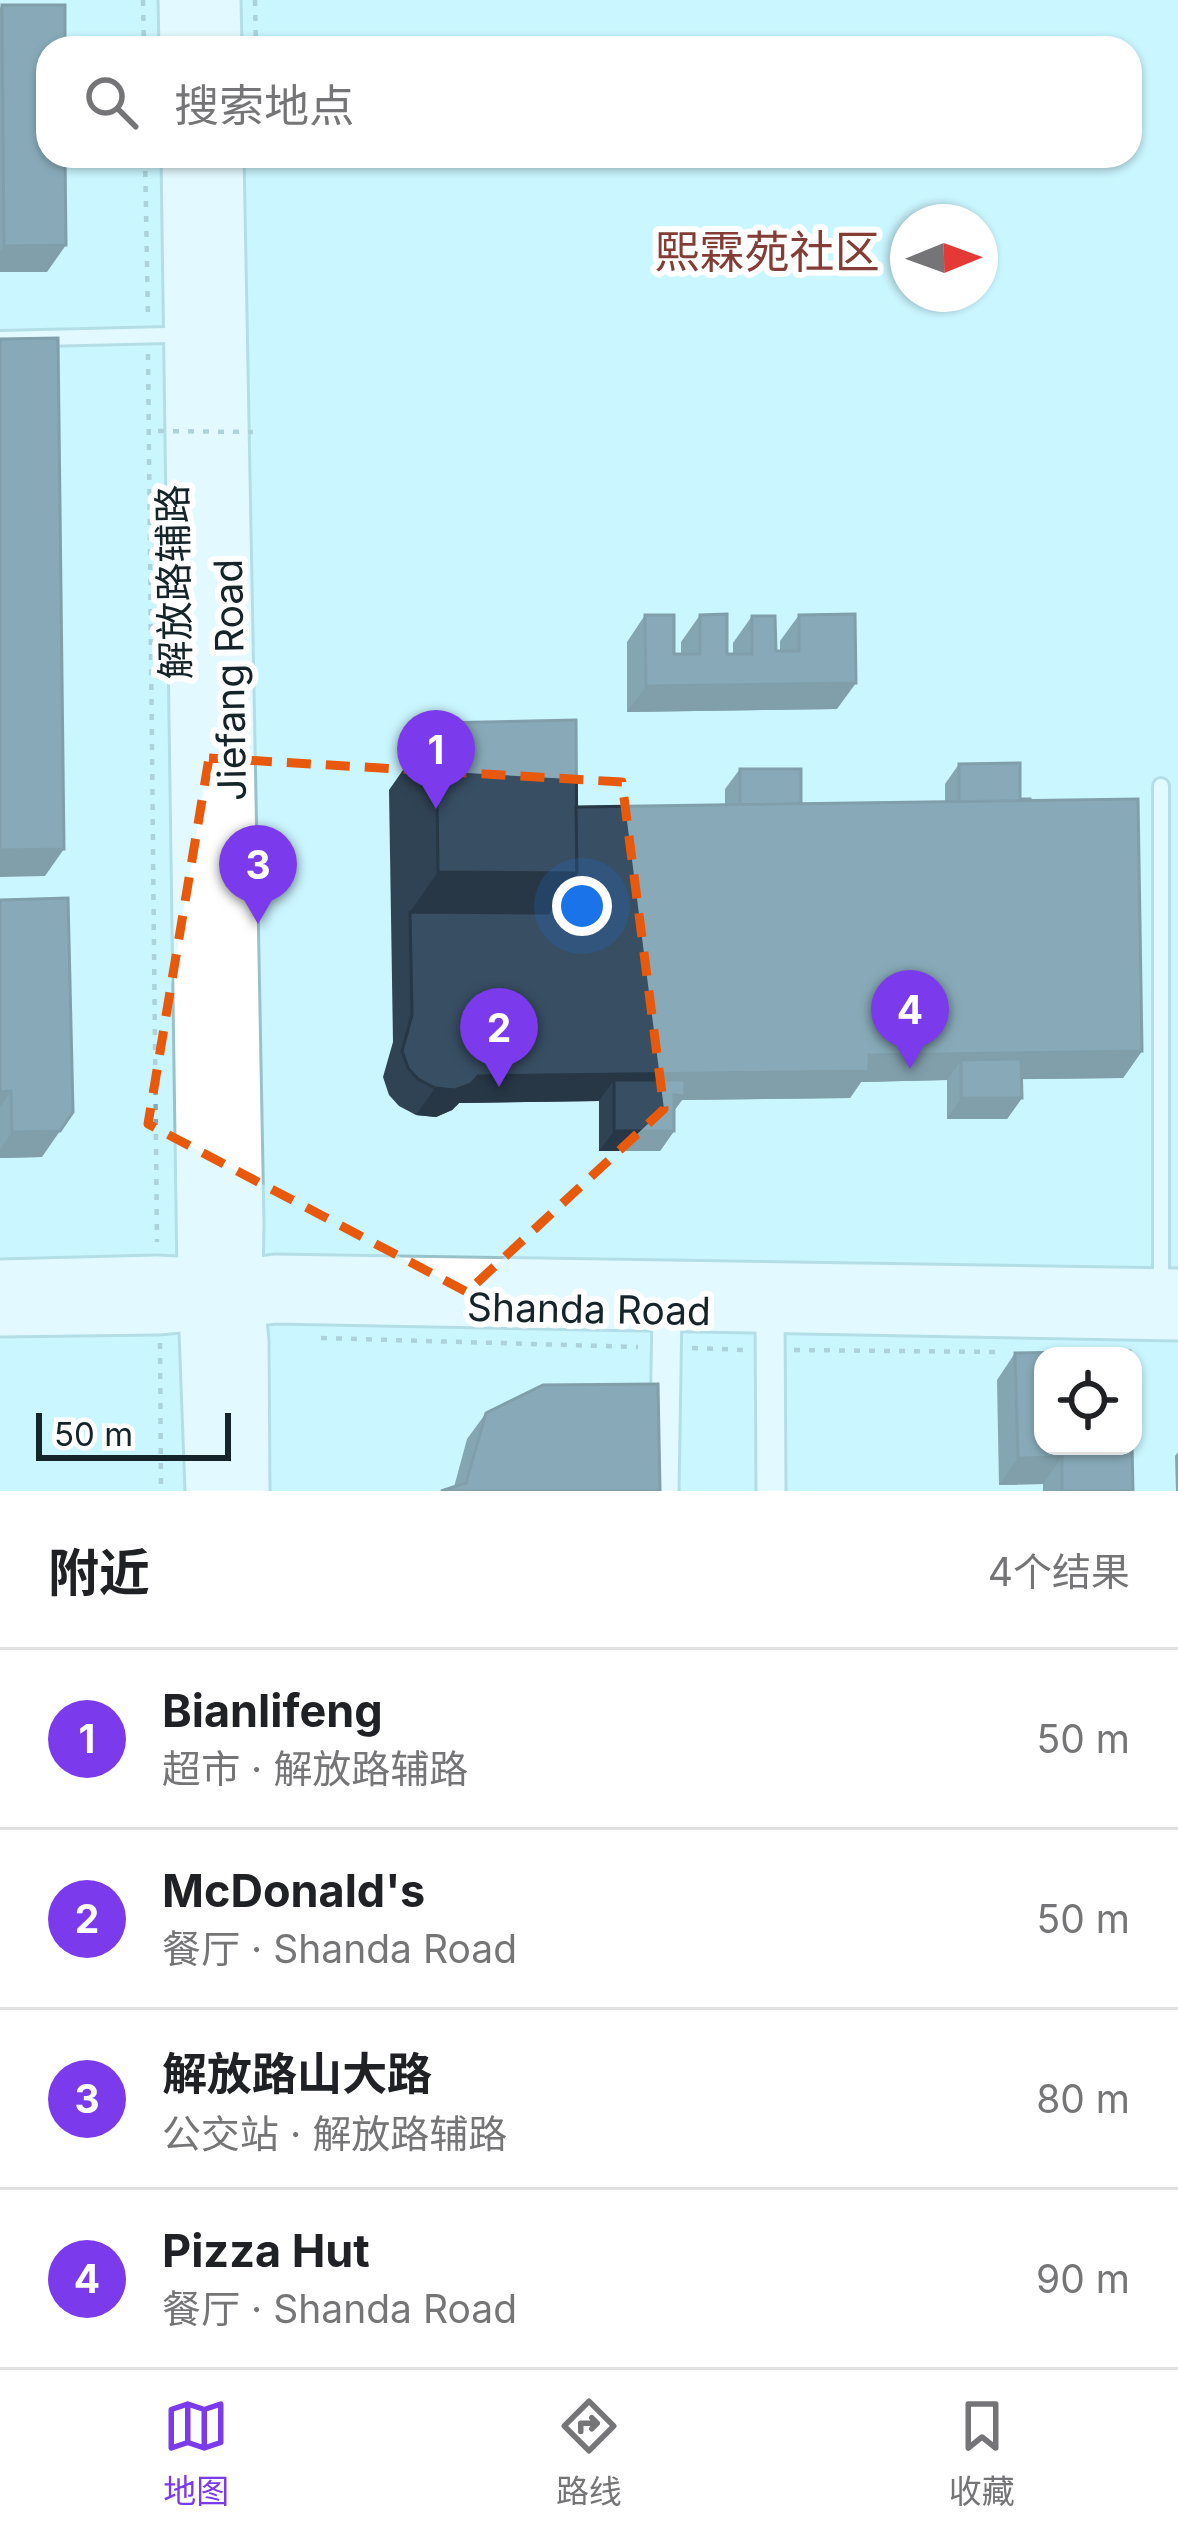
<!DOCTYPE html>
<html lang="zh">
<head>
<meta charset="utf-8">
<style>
  body { margin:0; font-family:Inter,"Noto Sans SC",sans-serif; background:#f2f2f2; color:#202124 }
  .controls { position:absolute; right:36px; bottom:36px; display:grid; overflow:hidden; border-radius:24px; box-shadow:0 3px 9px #0004 }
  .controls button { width:108px; height:108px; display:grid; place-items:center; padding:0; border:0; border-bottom:3px solid #e0e0e0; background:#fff; color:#202124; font:60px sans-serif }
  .compass { position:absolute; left:890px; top:204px; width:108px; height:108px; border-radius:50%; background:#fff; box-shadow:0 3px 9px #0004; rotate:89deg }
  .scale { position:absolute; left:36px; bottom:30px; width:195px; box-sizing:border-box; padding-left:12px; border:6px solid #142428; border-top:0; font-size:33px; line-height:42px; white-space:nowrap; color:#142428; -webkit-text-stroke:9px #fff; paint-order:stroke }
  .you { position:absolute; left:582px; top:906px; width:42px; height:42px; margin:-30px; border:9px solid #fff; border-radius:50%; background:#1a73e8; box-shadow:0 0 0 18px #1a73e833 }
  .badge { display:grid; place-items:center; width:78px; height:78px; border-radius:50%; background:#7c3aed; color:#fff; font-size:39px; font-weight:700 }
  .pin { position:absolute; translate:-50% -99px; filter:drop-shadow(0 3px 6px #0008) }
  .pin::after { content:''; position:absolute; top:63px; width:42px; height:36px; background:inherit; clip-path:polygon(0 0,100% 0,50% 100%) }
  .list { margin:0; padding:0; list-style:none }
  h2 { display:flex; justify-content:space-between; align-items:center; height:156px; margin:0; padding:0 48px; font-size:51px }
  h2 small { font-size:39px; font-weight:400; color:#757577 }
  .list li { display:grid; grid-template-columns:78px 1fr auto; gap:36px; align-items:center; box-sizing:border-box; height:180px; padding:0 48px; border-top:3px solid #e0e0e0 }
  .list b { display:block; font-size:45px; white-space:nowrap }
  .list p { margin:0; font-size:39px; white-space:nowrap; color:#757577 }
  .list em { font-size:39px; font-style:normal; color:#757577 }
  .icon { flex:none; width:66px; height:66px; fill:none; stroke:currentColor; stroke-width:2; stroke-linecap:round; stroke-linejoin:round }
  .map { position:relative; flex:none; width:1178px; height:1491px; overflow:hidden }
  .search { position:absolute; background:#fff; box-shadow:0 3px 9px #0004; left:36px; right:36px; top:36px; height:132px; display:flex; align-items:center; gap:30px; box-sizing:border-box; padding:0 42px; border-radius:36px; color:#757577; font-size:45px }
  .sheet { height:876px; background:#fff }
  nav { display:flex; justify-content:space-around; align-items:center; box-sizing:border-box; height:168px; border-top:3px solid #e0e0e0; background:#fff; font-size:33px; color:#757577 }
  nav a { display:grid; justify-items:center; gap:6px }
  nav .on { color:#7c3aed }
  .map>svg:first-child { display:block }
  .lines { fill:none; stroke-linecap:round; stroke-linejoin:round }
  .lane-casing { stroke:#99c1ca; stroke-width:20 }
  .street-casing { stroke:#99c1ca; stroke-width:33 }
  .secondary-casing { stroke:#99c1ca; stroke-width:45 }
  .primary-casing { stroke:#99c1ca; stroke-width:51 }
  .path { stroke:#88a8b0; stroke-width:4.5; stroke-dasharray:6 9; stroke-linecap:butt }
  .lane { stroke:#fff; stroke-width:14 }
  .street { stroke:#fff; stroke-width:27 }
  .secondary { stroke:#fff; stroke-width:39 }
  .primary { stroke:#fff; stroke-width:45 }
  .path-bridge { stroke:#88a8b0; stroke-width:4.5; stroke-dasharray:6 9; stroke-linecap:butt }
  .wall { fill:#304355 }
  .shaded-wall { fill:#273745 }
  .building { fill:#384e63; stroke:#273745; stroke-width:3 }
  .marked { fill:none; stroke:#e8590c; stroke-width:9; stroke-dasharray:24 15; stroke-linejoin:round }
  .labels { text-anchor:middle; stroke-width:12; stroke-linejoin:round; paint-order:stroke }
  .street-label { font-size:39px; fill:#142428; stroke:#fff }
  .quarter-label { font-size:45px; fill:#843c36; stroke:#fff }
</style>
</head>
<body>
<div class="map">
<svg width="1178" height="1491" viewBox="0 0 1178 1491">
  <rect width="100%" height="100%" fill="#cbf5ff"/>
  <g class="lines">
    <defs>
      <g id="lane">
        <path d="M 0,339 L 168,335"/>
        <path d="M 1161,1285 L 1161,786"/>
      </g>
      <g id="street">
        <path d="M 770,1312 L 771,1491"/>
        <path d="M 664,1491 L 667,1310"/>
      </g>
      <g id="secondary">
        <path d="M 0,1280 L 156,1276 L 239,1280 L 275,1275 L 1178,1289"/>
        <path d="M 0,1316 L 158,1314 L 276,1303 L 1178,1320"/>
      </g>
      <g id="primary">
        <path d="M 182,0 L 183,48"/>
        <path d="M 217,0 L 218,48"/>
        <path d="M 185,156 L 201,1277 L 209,1491"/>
        <path d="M 220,156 L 240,1224 L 239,1280 L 245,1341 L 246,1491"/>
      </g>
    </defs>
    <use href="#lane" class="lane-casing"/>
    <use href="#street" class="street-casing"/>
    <use href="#secondary" class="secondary-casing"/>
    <use href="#primary" class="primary-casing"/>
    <g class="path">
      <path d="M 143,0 L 144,48"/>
      <path d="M 255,0 L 256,48"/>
      <path d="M 145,156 L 148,318"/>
      <path d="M 148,354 L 157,1242"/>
      <path d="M 321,1338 L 638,1347"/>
      <path d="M 160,1343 L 161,1491"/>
      <path d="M 692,1348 L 746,1350"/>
      <path d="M 794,1350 L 998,1352"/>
    </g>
    <use href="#lane" class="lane"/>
    <use href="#street" class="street"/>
    <use href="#secondary" class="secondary"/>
    <use href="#primary" class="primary"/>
    <path class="path-bridge" d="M 158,431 L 253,432"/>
  </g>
  <g class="wall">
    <path d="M 2,5 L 47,272 L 0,272 L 0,8 Z"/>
    <path d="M 645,615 L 674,654 L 681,654 L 681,642 L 700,615 L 727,654 L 733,654 L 733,643 L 752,616 L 776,651 L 780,651 L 780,641 L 799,615 L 837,709 L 627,712 L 627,642 Z"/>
    <path d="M 436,723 L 576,807 L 725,805 L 725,789 L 740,769 L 801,804 L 945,802 L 945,784 L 959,764 L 1020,799 L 1142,1051 L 1123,1078 L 1022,1079 L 1022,1098 L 1007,1119 L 947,1119 L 947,1080 L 861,1082 L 850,1098 L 682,1100 L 674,1111 L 674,1131 L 660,1151 L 599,1151 L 599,1101 L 459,1103 L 452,1110 L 436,1117 L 416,1115 L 399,1106 L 389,1095 L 383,1077 L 393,1042 L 389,790 Z"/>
    <path d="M 0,900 L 42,1157 L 0,1158 Z"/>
    <path d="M 1015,1353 L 1133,1491 L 1043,1491 L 1043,1484 L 999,1485 L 997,1380 Z"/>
    <path d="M 486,1413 L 660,1491 L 454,1487 L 467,1439 Z"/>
    <path d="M 1178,1452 L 1178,1491 L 1176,1491 L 1175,1456 Z"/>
  </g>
  <g class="shaded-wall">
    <path d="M 66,245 L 47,272 L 0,272 L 0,251 L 4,246 Z"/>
    <path d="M 856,683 L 837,709 L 627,712 L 646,686 Z"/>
    <path d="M 64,849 L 45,876 L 0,877 L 0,850 Z"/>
    <path d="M 438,872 L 577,873 L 530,940 L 410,912 Z"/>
    <path d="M 1142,1051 L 1123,1078 L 961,1080 L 961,1060 L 947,1080 L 861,1082 L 850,1098 L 682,1100 L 670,1116 L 614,1080 L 599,1101 L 459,1103 L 452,1110 L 436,1117 L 416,1115 L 435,1088 L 478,1076 L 869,1055 Z"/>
    <path d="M 11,1091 L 0,1107 L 0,1092 Z"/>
    <path d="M 961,1098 L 1022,1098 L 1007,1119 L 947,1119 Z"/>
    <path d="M 60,1131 L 42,1157 L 0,1158 L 0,1149 L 12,1132 Z"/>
    <path d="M 614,1131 L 674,1131 L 660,1151 L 599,1151 Z"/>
    <path d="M 1062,1457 L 1043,1484 L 999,1485 L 1018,1458 Z"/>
  </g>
  <g class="building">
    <path d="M 2,5 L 65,5 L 65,48 L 48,48 L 48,156 L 65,156 L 66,245 L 4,246 Z"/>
    <path d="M 58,338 L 64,849 L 0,850 L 0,339 Z"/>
    <path d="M 727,614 L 727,654 L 752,654 L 752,616 L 775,616 L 776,651 L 799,651 L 799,615 L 855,614 L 856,683 L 646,686 L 645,615 L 674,615 L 674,654 L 700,654 L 700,615 Z"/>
    <path d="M 576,720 L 577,873 L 438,872 L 436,723 Z"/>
    <path d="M 1020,763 L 1020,799 L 1030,799 L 1030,801 L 959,802 L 959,764 Z"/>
    <path d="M 740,769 L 801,769 L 801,804 L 740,805 Z"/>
    <path d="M 1138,799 L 1142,1051 L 869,1055 L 869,1071 L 478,1076 L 471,1084 L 455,1090 L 435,1088 L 418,1079 L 408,1068 L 402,1051 L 412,1015 L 410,912 L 548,913 L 577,873 L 576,807 Z"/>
    <path d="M 68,898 L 73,1112 L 60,1131 L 12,1132 L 11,1091 L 0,1092 L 0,900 Z"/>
    <path d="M 1021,1059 L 1022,1098 L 961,1098 L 961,1060 Z"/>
    <path d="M 614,1080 L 685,1080 L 685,1096 L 674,1095 L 674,1131 L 614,1131 Z"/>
    <path d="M 1130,1351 L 1130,1356 L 1043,1356 L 1043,1446 L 1132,1446 L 1133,1491 L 1062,1491 L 1062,1457 L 1018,1458 L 1015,1353 Z"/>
    <path d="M 658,1384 L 660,1491 L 441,1491 L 466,1483 L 486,1413 L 543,1385 Z"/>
  </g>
  <path d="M0 0H1178V1491H0ZM 209,758 L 622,782 L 664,1109 L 467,1292 L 148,1124 Z" fill="#cbf5ff" fill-opacity=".55" fill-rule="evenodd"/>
  <path class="marked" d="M 209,758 L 622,782 L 664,1109 L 467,1292 L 148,1124 Z"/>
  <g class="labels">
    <g class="street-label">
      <text transform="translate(174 582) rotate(-91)" y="14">解放路辅路</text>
      <text transform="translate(230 680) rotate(-91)" y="14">Jiefang Road</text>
      <text transform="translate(589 1309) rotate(1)" y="14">Shanda Road</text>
    </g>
    <g class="quarter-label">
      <text x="767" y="268">熙霖苑社区</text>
    </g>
  </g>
</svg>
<div class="controls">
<button><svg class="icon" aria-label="locate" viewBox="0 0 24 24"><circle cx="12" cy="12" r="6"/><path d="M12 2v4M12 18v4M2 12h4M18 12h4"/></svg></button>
</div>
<svg class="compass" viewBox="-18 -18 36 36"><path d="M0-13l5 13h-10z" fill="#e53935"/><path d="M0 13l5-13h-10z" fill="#757577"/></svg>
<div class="scale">50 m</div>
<div class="you"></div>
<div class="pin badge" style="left:436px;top:809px">1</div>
<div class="pin badge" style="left:499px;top:1087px">2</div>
<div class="pin badge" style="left:258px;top:924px">3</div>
<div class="pin badge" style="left:910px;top:1069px">4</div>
<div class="search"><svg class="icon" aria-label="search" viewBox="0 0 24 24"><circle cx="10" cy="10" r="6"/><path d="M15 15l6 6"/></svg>搜索地点</div>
</div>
<section class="sheet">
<h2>附近<small>4个结果</small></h2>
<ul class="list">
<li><span class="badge">1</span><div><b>Bianlifeng</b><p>超市 · 解放路辅路</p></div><em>50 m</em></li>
<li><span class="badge">2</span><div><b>McDonald's</b><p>餐厅 · Shanda Road</p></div><em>50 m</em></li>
<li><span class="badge">3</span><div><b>解放路山大路</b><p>公交站 · 解放路辅路</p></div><em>80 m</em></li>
<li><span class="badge">4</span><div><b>Pizza Hut</b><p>餐厅 · Shanda Road</p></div><em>90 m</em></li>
</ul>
</section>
<nav>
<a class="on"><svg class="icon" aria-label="map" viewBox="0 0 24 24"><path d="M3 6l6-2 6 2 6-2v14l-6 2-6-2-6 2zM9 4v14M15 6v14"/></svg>地图</a>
<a><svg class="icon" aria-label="directions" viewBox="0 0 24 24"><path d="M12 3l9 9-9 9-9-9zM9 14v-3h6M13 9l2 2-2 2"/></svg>路线</a>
<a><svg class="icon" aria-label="saved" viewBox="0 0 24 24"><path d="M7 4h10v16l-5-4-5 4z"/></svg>收藏</a>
</nav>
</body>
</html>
